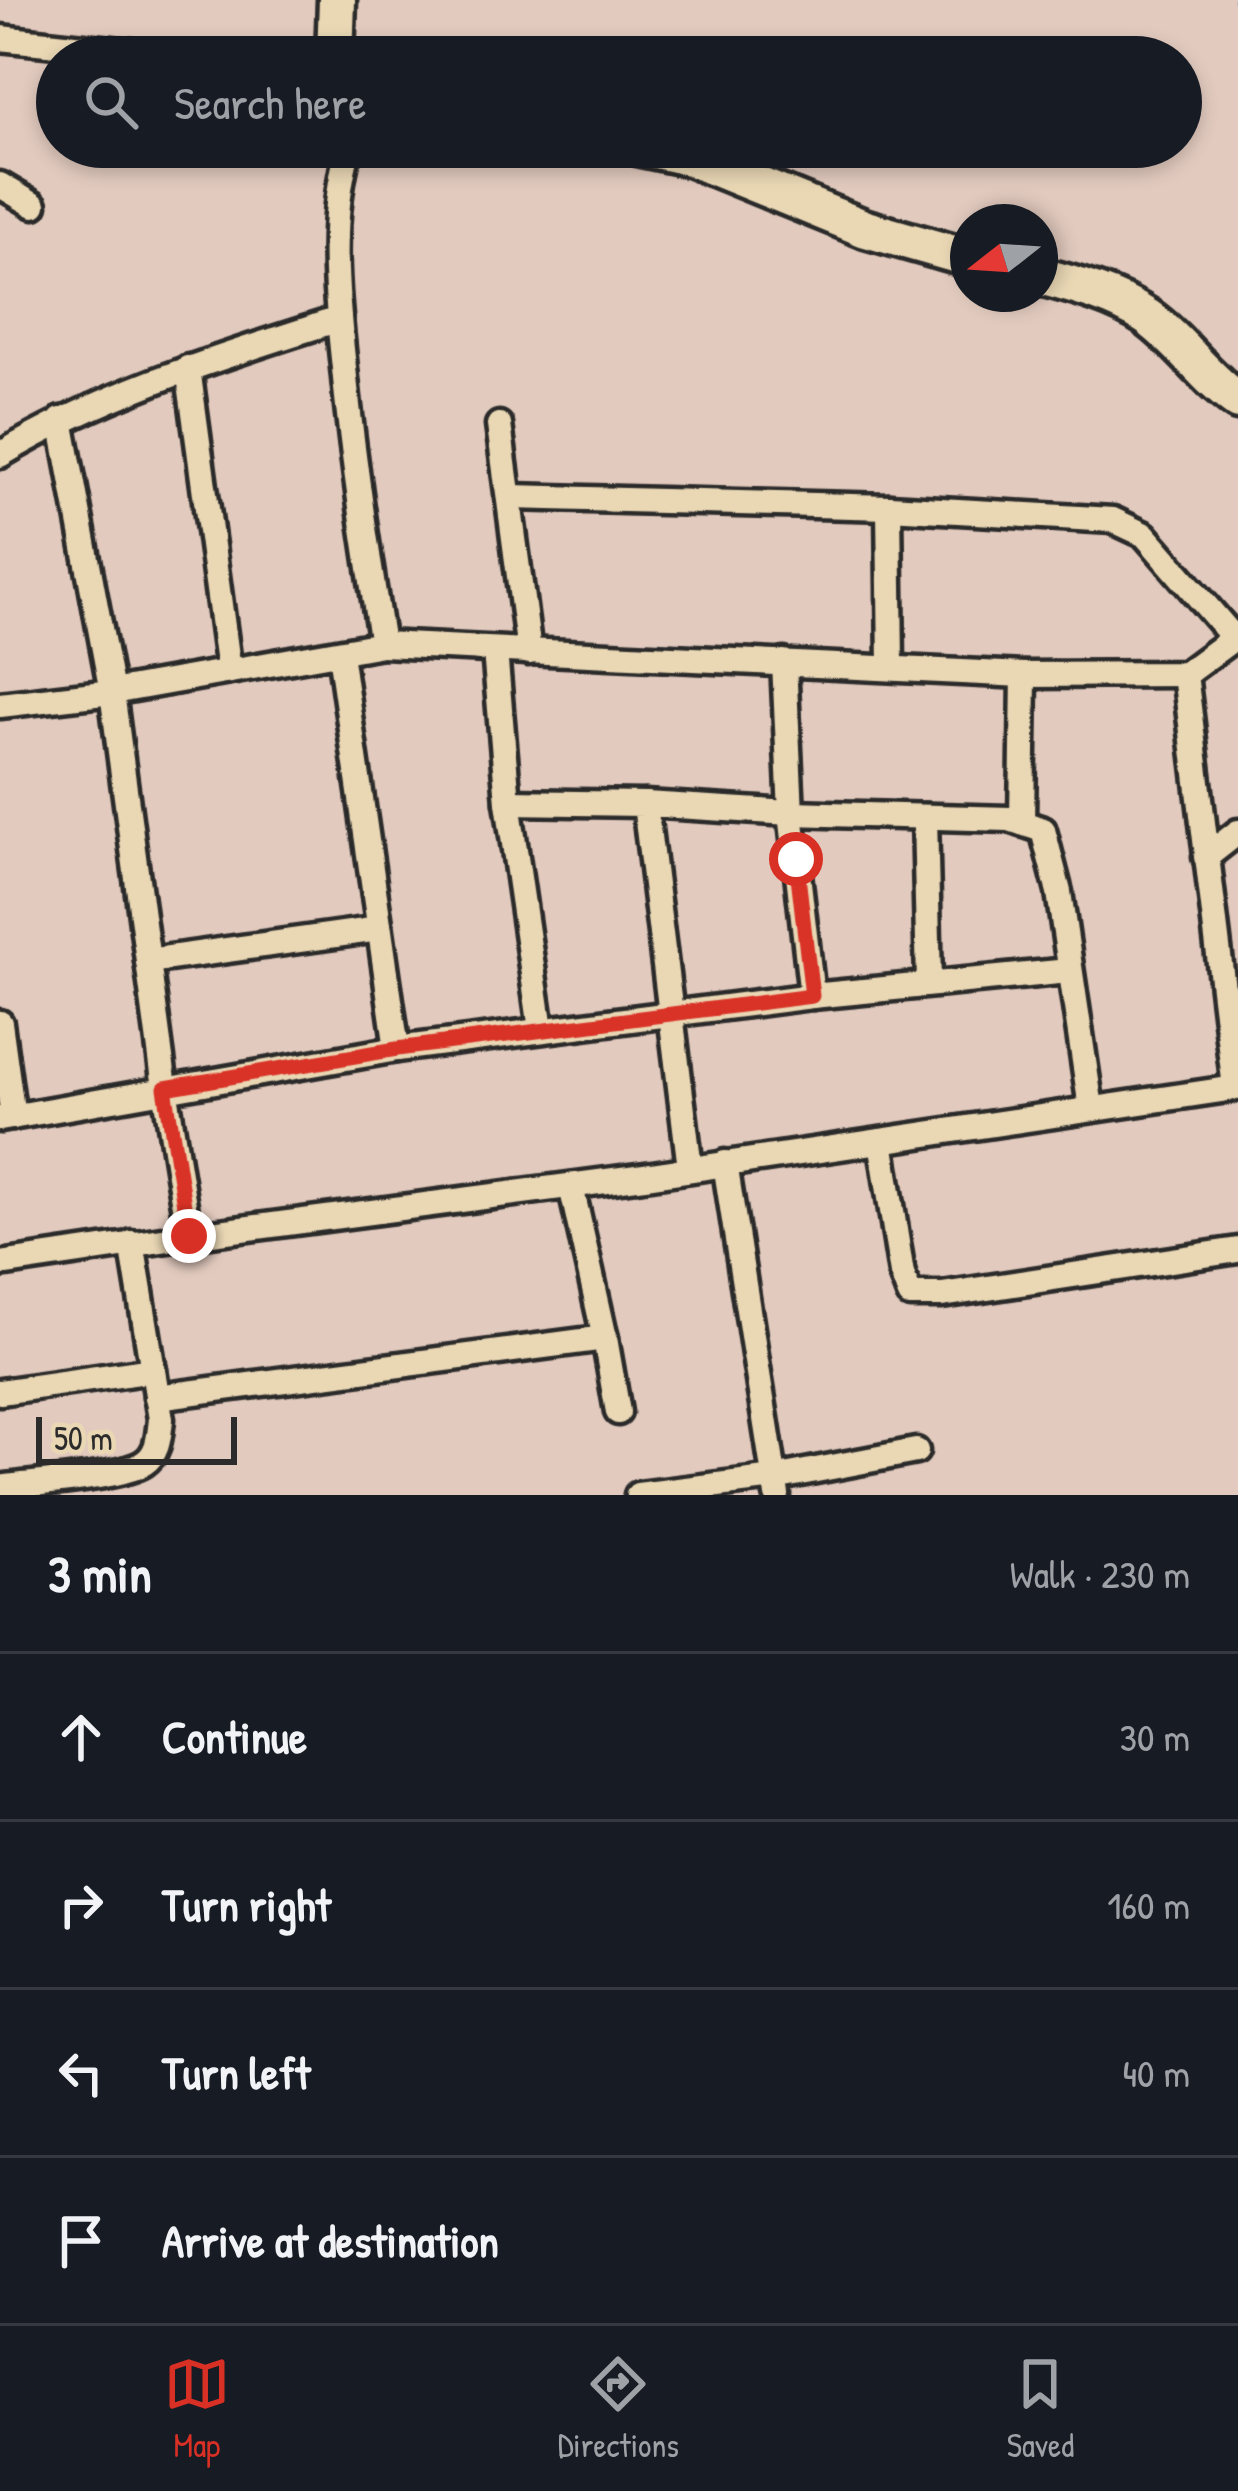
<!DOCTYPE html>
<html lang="en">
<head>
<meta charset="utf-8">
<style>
  body { margin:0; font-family:"Patrick Hand",sans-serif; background:#20242c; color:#f1f3f6 }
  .compass { position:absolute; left:950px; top:204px; width:108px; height:108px; border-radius:50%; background:#171b24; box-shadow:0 6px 18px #0003; rotate:253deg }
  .scale { position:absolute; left:36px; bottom:30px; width:201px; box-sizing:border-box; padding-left:12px; border:6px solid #2b2b2b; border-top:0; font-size:33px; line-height:42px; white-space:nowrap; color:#2b2b2b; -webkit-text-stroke:9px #ead8b5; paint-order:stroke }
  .stop { position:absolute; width:36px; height:36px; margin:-27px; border:9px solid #d93025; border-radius:50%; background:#fff }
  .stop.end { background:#d93025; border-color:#fff; box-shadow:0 3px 12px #0008 }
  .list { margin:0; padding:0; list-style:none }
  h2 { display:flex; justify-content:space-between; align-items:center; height:156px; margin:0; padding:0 48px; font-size:51px }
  h2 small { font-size:39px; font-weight:400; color:#9ea1a6 }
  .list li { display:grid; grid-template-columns:78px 1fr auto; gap:36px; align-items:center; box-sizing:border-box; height:168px; padding:0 48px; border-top:3px solid #363941 }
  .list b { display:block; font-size:45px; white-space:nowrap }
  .list em { font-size:39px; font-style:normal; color:#9ea1a6 }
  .icon { flex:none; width:66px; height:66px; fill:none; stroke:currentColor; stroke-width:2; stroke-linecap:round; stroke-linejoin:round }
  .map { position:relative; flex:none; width:1238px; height:1495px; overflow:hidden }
  .search { position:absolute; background:#171b24; box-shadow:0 6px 18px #0003; left:36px; right:36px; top:36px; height:132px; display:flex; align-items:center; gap:30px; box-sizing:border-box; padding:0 42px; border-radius:66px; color:#9ea1a6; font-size:45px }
  .sheet { height:828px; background:#171b24 }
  nav { display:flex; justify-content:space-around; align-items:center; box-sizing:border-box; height:168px; border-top:3px solid #363941; background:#171b24; font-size:33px; color:#9ea1a6 }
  nav a { display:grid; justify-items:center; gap:6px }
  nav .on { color:#d93025 }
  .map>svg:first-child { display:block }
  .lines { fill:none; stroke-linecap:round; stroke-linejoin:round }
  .stream { stroke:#5c8a95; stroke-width:8 }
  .street-casing { stroke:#2b2b2b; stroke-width:33 }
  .secondary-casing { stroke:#2b2b2b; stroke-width:45 }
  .street { stroke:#ead8b5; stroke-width:24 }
  .secondary { stroke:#ead8b5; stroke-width:36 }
  .route { stroke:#d93025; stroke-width:15 }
</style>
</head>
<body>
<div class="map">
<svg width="1238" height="1495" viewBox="0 0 1238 1495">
  <rect width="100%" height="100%" fill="#e2cabe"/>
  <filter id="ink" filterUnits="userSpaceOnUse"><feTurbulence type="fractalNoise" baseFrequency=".00833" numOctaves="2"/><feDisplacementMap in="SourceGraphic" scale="24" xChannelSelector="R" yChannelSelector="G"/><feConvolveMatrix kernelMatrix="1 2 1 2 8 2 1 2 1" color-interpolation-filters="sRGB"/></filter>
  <g filter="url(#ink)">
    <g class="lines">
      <path class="stream" d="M 1237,0 L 1238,1"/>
      <defs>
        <g id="street">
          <path d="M 0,38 L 177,57"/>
          <path d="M 0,185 L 34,205"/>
          <path d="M 188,368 L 229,671"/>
          <path d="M 61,420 L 112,692 L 165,1088 L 189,1236 L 652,1175 L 1235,1088 L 1185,674"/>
          <path d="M 499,425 L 529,652"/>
          <path d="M 0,455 C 107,391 221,357 339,319"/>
          <path d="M 511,497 L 889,507 L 1113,520 L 1145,535 L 1234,638"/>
          <path d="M 889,507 L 891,666"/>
          <path d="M 382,644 L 1024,675 L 1185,674 L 1238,635"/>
          <path d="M 495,651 L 508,802 L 541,1029"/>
          <path d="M 340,653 L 397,1049"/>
          <path d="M 784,662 L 791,813 L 812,996"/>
          <path d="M 0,705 L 112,692 L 382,644 C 367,552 353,461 344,368 C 336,295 328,218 349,147"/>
          <path d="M 508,802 L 645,804 L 690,1168"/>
          <path d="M 645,804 L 791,813 L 1010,819 L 1043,830 L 1059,892 L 1091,1108"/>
          <path d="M 925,817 L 929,983"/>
          <path d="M 1022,823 L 1024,675"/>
          <path d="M 1206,857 L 1238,832"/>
          <path d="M 148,961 L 379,929"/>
          <path d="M 0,1023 L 13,1117"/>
          <path d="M 0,1119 L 397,1049 L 812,996 L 1069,971"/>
          <path d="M 881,1141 L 902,1274 L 910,1295 L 942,1295 L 1238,1250"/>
          <path d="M 725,1163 L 777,1495"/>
          <path d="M 0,1264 L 189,1236"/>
          <path d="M 605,1338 L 618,1412"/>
          <path d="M 0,1392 L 153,1370"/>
          <path d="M 157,1397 L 605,1338 L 571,1186"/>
          <path d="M 0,1488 C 31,1483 122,1478 144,1463 C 159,1453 159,1435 161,1419 L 132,1243"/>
          <path d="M 638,1495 L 774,1478 L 916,1451"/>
        </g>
        <g id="secondary">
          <path d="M 335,57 L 337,0"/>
          <path d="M 641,147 L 689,157 L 866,229 L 968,258"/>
          <path d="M 1040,276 C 1075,285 1117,297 1147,317 C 1181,341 1204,377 1238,401"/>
        </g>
      </defs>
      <use href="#street" class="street-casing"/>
      <use href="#secondary" class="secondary-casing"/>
      <use href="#street" class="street"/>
      <use href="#secondary" class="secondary"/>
    </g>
  </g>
  <g class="lines" filter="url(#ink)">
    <path class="route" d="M 189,1236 L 165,1088 L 397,1049 L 812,996 L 796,859"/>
  </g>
</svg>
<svg class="compass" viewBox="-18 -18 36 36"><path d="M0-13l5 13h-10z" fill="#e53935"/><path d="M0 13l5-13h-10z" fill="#9ea1a6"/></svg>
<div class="scale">50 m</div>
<div class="stop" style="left:796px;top:859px"></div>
<div class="stop end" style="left:189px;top:1236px"></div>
<div class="search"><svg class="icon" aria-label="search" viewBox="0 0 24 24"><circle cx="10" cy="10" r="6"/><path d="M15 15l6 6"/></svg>Search here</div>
</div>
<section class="sheet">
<h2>3 min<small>Walk · 230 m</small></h2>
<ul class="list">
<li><svg class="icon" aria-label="ahead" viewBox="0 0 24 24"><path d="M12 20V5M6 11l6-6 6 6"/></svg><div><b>Continue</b></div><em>30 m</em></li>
<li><svg class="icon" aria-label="right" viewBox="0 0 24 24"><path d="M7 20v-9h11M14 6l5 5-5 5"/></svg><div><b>Turn right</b></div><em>160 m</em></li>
<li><svg class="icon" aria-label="left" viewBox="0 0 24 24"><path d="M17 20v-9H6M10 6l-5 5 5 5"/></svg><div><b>Turn left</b></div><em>40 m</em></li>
<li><svg class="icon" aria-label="arrive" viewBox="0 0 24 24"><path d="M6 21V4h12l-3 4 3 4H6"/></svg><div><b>Arrive at destination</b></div></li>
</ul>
</section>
<nav>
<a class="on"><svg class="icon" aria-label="map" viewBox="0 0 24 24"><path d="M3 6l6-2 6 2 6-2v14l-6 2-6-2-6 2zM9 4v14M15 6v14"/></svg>Map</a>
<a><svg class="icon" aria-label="directions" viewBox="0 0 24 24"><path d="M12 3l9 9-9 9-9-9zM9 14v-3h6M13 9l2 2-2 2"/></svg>Directions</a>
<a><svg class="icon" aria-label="saved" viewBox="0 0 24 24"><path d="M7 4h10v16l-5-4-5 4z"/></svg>Saved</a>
</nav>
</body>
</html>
